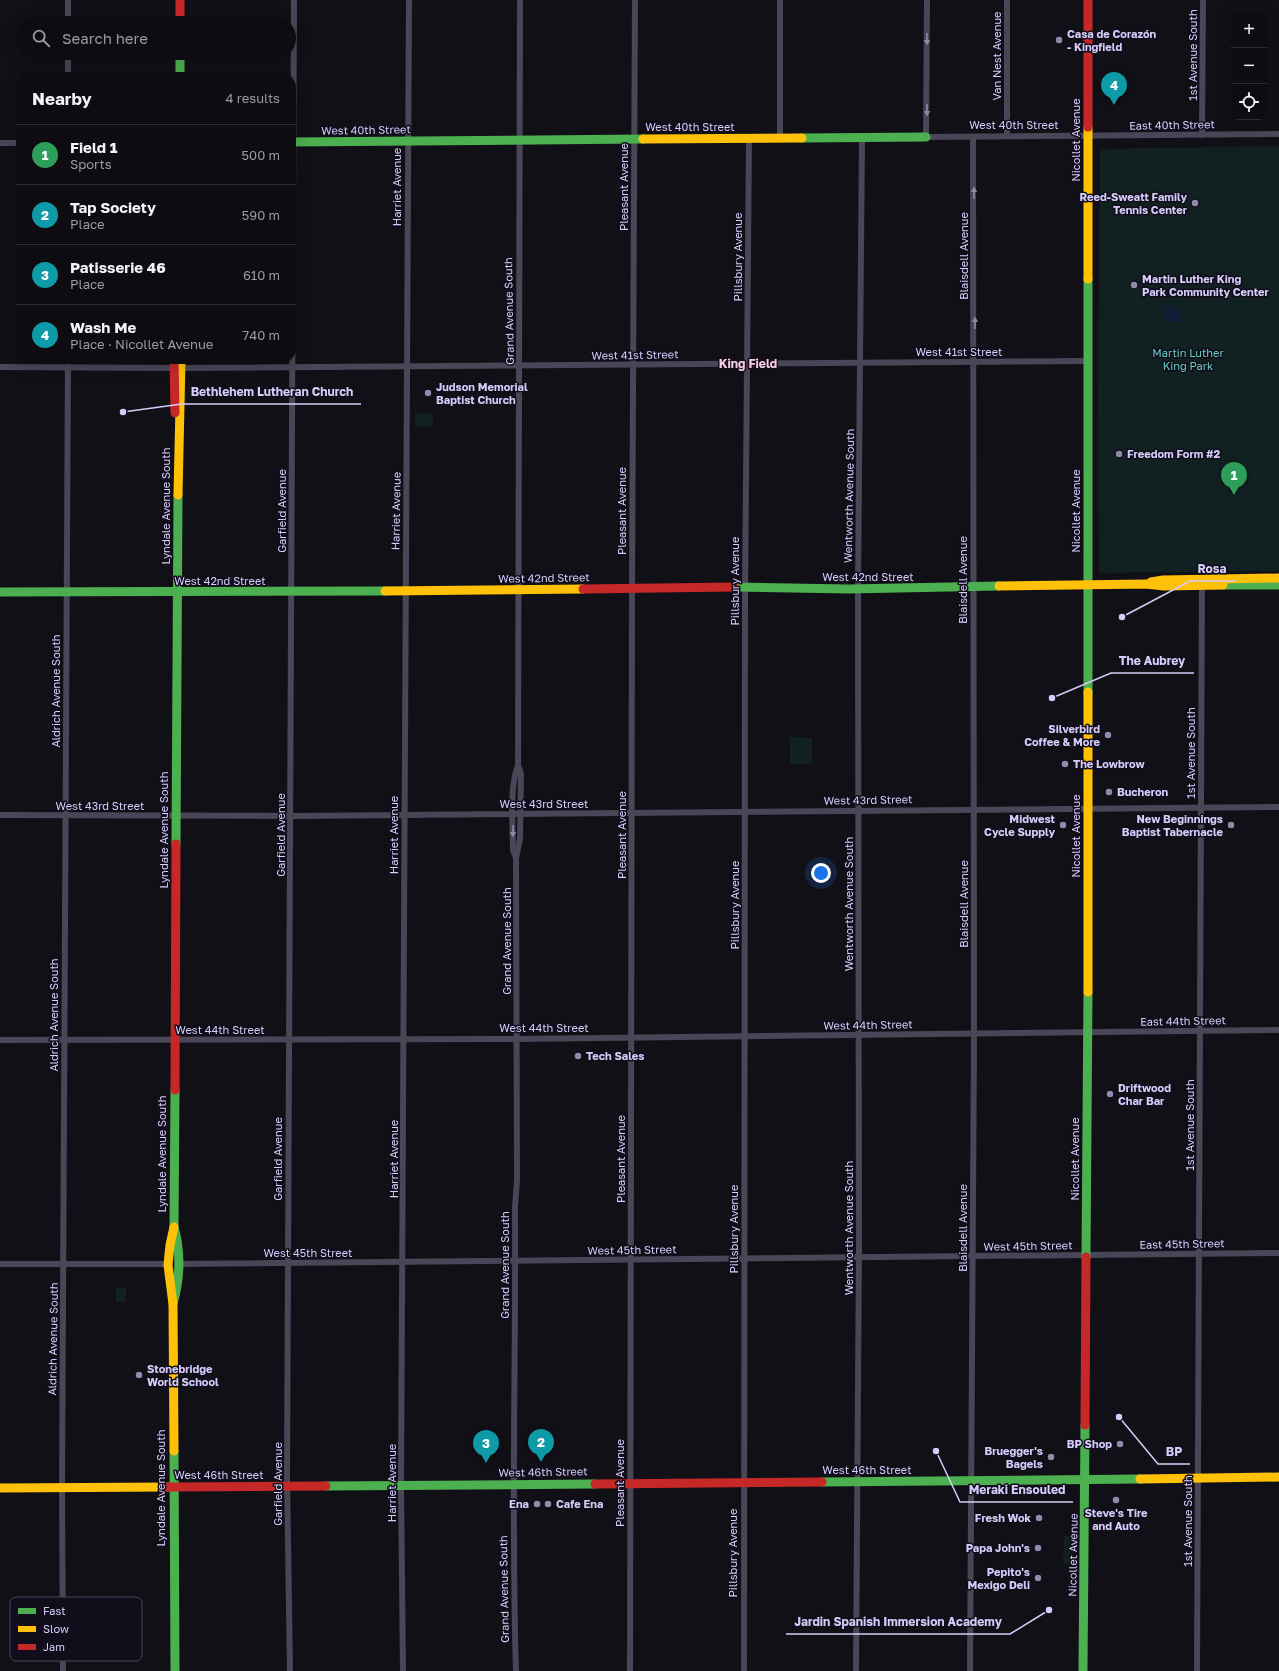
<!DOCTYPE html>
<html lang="en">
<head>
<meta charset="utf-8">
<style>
  body { margin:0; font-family:"Golos Text",sans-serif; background:#17151a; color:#f1f3f6 }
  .controls { position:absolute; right:12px; top:12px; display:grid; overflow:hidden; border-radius:8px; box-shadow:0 4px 16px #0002 }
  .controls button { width:36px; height:36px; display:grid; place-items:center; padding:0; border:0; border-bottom:1px solid #2e2c31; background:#0e0c11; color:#f1f3f6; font:20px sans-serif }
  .you { position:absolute; left:821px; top:873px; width:14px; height:14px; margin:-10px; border:3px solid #fff; border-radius:50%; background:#1a73e8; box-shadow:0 0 0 6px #1a73e833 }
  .badge { display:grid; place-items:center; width:26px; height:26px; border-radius:50%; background:#918aaa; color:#fff; font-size:13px; font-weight:700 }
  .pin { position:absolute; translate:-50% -33px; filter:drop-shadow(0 1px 2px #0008) }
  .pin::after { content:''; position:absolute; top:21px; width:14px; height:12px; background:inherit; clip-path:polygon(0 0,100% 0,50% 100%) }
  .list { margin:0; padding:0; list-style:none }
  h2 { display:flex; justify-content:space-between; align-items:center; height:52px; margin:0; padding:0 16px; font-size:17px }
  h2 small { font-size:13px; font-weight:400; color:#9b9b9f }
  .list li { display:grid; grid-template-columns:26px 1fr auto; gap:12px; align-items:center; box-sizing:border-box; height:60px; padding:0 16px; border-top:1px solid #2e2c31 }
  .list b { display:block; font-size:15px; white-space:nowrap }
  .list p { margin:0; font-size:13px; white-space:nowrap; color:#9b9b9f }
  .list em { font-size:13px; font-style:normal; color:#9b9b9f }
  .icon { flex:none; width:22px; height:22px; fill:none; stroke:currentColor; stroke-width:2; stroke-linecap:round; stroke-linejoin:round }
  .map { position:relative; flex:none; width:1279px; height:1671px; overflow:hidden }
  .search { position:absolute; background:#0e0c11; box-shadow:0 4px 16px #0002; left:16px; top:16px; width:280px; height:44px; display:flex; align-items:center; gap:10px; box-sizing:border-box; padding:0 14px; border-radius:22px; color:#9b9b9f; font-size:15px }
  .panel { position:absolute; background:#0e0c11; box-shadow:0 4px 16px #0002; left:16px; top:72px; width:280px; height:292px; border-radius:16px }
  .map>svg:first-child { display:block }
  .green { fill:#112021 }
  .water { fill:#111b36 }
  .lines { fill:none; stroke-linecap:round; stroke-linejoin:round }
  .street { stroke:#484657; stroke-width:6 }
  .fast { stroke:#4caf50; stroke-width:9 }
  .slow { stroke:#ffc107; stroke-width:9 }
  .jam { stroke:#c62828; stroke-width:9 }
  .oneway { fill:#8f89a8 }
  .poi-dot { fill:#918aaa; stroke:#110d1a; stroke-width:1.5 }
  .labels { text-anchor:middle; stroke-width:3; stroke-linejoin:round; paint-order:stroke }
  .poi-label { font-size:11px; font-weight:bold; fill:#d6ccf9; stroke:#110d1a; text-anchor:start }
  .street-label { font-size:11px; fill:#d6ccf9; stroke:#110d1a }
  .park-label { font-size:11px; fill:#62cfc0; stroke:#110d1a }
  .neighbourhood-label { font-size:12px; font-weight:bold; fill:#f9cee4; stroke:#110d1a }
  .key { fill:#110d1a; stroke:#4c465d; stroke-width:1 }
  .key-label { font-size:11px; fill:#d6ccf9 }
  .leader { fill:none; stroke:#d6ccf9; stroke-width:1.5 }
  .callout-dot { fill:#d6ccf9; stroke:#110d1a; stroke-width:1.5 }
  .callout-label { font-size:12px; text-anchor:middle; font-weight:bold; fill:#d6ccf9; stroke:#110d1a; stroke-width:3; stroke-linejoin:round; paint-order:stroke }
</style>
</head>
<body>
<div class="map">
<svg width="1279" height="1671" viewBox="0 0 1279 1671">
  <rect width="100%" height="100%" fill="#121017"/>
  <g class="green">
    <path d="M 1279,146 L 1279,571 L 1101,573 L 1099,572 L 1098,398 L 1100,149 Z"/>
    <rect x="415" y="413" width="18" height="14"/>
    <path d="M 790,737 L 812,738 L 812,764 L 790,764 Z"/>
    <rect x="116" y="1288" width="10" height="14"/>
    <path d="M 1064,1536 L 1071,1536 L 1071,1564 L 1063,1564 Z"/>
  </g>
  <rect class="water" x="1164" y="307" width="15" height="15"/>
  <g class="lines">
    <g class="street">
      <path d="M 780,0 L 780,139"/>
      <path d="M 927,0 L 926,137 L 1279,134"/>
      <path d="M 68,23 L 68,0"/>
      <path d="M 68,77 L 68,53"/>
      <path d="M 1202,135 L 1203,0"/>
      <path d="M 1007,136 L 1007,0"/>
      <path d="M 0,143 L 21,143"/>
      <path d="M 0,367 L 174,368"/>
      <path d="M 181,368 L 1088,361"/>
      <path d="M 0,815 L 297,816 L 1279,807"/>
      <path d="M 516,858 L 513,850 C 513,823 509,790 518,765"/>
      <path d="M 0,1040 L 517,1039 L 1279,1030"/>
      <path d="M 0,1264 L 169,1264"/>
      <path d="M 178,1264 L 1279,1253"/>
      <path d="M 63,1671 L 62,1488 L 68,359"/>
      <path d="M 290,1671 L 287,1477 L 294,0"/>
      <path d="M 403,1671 L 401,1486 L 409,0"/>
      <path d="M 516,1671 C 511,1516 516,1362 515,1207 L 517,1180 L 516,858 L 520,839 L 521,774 L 518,765 L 520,0"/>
      <path d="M 630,1671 L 632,589 L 635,0"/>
      <path d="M 744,1671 L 745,597 L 749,139"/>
      <path d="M 856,1671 L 859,1247 L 858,589 L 862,138"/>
      <path d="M 970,1671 L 974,1044 L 973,137"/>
      <path d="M 1197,1671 L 1202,583"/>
    </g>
    <g class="fast">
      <path d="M 180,53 L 180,77"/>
      <path d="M 802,138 L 926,137"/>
      <path d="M 291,142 L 643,139"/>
      <path d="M 1088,279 L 1088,692"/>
      <path d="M 1223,585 L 1279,585"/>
      <path d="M 734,587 L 849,589 L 999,586"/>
      <path d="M 0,592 L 385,591"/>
      <path d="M 176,844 L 178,495"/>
      <path d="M 1086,1257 L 1088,992"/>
      <path d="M 173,1304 C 180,1279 181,1252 174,1227 L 175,1090"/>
      <path d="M 174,1451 L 175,1671"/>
      <path d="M 822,1482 L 1140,1479"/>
      <path d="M 326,1486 L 595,1484"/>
      <path d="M 1083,1671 L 1085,1425"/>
    </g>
    <g class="slow">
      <path d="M 1088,127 L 1088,279"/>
      <path d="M 643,139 L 802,138"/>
      <path d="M 178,495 L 181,359"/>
      <path d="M 1151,582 L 1163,580 L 1279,578"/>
      <path d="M 999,586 L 1146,584 L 1164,586 L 1223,585"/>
      <path d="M 385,591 L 583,589"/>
      <path d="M 1088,692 L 1088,992"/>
      <path d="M 174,1451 L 173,1304 L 168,1265 L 170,1245 L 174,1227"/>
      <path d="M 1140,1479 L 1279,1477"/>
      <path d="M 0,1488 L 168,1487"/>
    </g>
    <g class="jam">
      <path d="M 180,0 L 180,23"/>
      <path d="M 1088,0 L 1088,127"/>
      <path d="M 174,359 L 175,413"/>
      <path d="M 583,589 L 734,587"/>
      <path d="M 175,1090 L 176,844"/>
      <path d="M 1085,1425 L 1086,1257"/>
      <path d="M 595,1484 L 822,1482"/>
      <path d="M 168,1487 L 326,1486"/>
    </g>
  </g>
  <defs><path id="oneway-solid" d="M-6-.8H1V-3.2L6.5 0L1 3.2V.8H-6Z"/></defs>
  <g class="oneway">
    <use href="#oneway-solid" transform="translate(927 39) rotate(90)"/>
    <use href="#oneway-solid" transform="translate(927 110) rotate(90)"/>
    <use href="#oneway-solid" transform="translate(974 193) rotate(-90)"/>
    <use href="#oneway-solid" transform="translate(975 323) rotate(-90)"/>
    <use href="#oneway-solid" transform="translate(513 831) rotate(91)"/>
  </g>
  <g class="poi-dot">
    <circle cx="1059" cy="40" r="4"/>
    <circle cx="1195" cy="203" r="4"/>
    <circle cx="1134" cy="285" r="4"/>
    <circle cx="428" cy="393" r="4"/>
    <circle cx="1119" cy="454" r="4"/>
    <circle cx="1108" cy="735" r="4"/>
    <circle cx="1065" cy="764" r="4"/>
    <circle cx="1109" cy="792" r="4"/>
    <circle cx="1063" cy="825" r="4"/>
    <circle cx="1231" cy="825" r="4"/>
    <circle cx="578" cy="1056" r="4"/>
    <circle cx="1110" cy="1094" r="4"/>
    <circle cx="139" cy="1375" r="4"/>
    <circle cx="1120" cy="1444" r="4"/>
    <circle cx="1051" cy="1457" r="4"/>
    <circle cx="1116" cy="1500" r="4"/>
    <circle cx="537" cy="1504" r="4"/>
    <circle cx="548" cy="1504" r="4"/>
    <circle cx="1039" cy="1518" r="4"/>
    <circle cx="1038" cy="1548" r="4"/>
    <circle cx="1038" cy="1578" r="4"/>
  </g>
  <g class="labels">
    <g class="poi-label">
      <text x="1067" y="38">Casa de Corazón<tspan x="1067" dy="13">- Kingfield</tspan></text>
      <text x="1187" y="201" text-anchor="end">Reed-Sweatt Family<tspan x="1187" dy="13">Tennis Center</tspan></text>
      <text x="1142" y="283">Martin Luther King<tspan x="1142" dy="13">Park Community Center</tspan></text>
      <text x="436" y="391">Judson Memorial<tspan x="436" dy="13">Baptist Church</tspan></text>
      <text x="1127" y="458">Freedom Form #2</text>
      <text x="1100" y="733" text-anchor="end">Silverbird<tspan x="1100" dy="13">Coffee &amp; More</tspan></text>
      <text x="1073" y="768">The Lowbrow</text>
      <text x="1117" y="796">Bucheron</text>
      <text x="1055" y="823" text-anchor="end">Midwest<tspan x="1055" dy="13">Cycle Supply</tspan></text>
      <text x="1223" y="823" text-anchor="end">New Beginnings<tspan x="1223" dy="13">Baptist Tabernacle</tspan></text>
      <text x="586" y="1060">Tech Sales</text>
      <text x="1118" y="1092">Driftwood<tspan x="1118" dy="13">Char Bar</tspan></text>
      <text x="147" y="1373">Stonebridge<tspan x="147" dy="13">World School</tspan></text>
      <text x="1112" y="1448" text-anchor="end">BP Shop</text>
      <text x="1043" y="1455" text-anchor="end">Bruegger's<tspan x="1043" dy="13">Bagels</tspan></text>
      <text x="529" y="1508" text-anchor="end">Ena</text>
      <text x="556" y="1508">Cafe Ena</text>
      <text x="1116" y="1517" text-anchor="middle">Steve's Tire<tspan x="1116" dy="13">and Auto</tspan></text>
      <text x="1031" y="1522" text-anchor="end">Fresh Wok</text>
      <text x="1030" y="1552" text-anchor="end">Papa John's</text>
      <text x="1030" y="1576" text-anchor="end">Pepito's<tspan x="1030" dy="13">Mexigo Deli</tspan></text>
    </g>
    <g class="street-label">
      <text transform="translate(1193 55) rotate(-90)" y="4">1st Avenue South</text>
      <text transform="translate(997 56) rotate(-90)" y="4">Van Nest Avenue</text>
      <text x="1014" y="129">West 40th Street</text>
      <text transform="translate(1172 125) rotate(-1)" y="4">East 40th Street</text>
      <text x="690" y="131">West 40th Street</text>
      <text transform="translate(366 130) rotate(-1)" y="4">West 40th Street</text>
      <text transform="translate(1076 140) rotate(-90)" y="4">Nicollet Avenue</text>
      <text transform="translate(397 187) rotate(-90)" y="4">Harriet Avenue</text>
      <text transform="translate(624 187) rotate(-90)" y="4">Pleasant Avenue</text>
      <text transform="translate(964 256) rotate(-90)" y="4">Blaisdell Avenue</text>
      <text transform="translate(738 257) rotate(-90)" y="4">Pillsbury Avenue</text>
      <text transform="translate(509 311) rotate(-91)" y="4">Grand Avenue South</text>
      <text x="959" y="356">West 41st Street</text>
      <text transform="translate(635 355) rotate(-1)" y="4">West 41st Street</text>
      <text transform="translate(849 496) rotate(-89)" y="4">Wentworth Avenue South</text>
      <text transform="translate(166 506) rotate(-90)" y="4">Lyndale Avenue South</text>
      <text transform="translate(282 511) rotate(-90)" y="4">Garfield Avenue</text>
      <text transform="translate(396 511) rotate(-89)" y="4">Harriet Avenue</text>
      <text transform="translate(622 511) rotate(-90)" y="4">Pleasant Avenue</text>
      <text transform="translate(1076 511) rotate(-90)" y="4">Nicollet Avenue</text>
      <text x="868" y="581">West 42nd Street</text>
      <text transform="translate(544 578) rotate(-1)" y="4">West 42nd Street</text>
      <text transform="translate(963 580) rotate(-90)" y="4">Blaisdell Avenue</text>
      <text x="220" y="585">West 42nd Street</text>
      <text transform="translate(735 581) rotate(-90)" y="4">Pillsbury Avenue</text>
      <text transform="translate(56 691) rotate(-90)" y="4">Aldrich Avenue South</text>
      <text transform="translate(1191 753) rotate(-90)" y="4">1st Avenue South</text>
      <text transform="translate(868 800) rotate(-1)" y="4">West 43rd Street</text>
      <text x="544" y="808">West 43rd Street</text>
      <text x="100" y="810">West 43rd Street</text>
      <text transform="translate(164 830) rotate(-90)" y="4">Lyndale Avenue South</text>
      <text transform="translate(281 835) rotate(-90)" y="4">Garfield Avenue</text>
      <text transform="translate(394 835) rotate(-90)" y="4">Harriet Avenue</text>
      <text transform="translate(622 835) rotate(-90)" y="4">Pleasant Avenue</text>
      <text transform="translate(1076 836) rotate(-90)" y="4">Nicollet Avenue</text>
      <text transform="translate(849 904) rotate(-90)" y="4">Wentworth Avenue South</text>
      <text transform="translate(964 904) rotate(-90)" y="4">Blaisdell Avenue</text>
      <text transform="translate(735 905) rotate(-90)" y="4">Pillsbury Avenue</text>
      <text transform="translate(507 941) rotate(-90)" y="4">Grand Avenue South</text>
      <text transform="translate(54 1015) rotate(-90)" y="4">Aldrich Avenue South</text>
      <text transform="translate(1183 1021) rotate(-1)" y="4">East 44th Street</text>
      <text transform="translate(868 1025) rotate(-1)" y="4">West 44th Street</text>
      <text x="544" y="1032">West 44th Street</text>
      <text x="220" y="1034">West 44th Street</text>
      <text transform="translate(1190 1125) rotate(-90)" y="4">1st Avenue South</text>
      <text transform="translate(162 1154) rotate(-90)" y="4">Lyndale Avenue South</text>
      <text transform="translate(278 1159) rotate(-90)" y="4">Garfield Avenue</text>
      <text transform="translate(394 1159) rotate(-90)" y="4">Harriet Avenue</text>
      <text transform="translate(621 1159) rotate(-90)" y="4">Pleasant Avenue</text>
      <text transform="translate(1075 1159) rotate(-90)" y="4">Nicollet Avenue</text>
      <text transform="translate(849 1228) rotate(-90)" y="4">Wentworth Avenue South</text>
      <text transform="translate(963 1228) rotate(-90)" y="4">Blaisdell Avenue</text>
      <text transform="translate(734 1229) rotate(-90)" y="4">Pillsbury Avenue</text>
      <text transform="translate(1182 1244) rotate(-1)" y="4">East 45th Street</text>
      <text transform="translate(1028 1246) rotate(-1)" y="4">West 45th Street</text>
      <text transform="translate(632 1250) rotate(-1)" y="4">West 45th Street</text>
      <text x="308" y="1257">West 45th Street</text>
      <text transform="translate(505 1265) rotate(-90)" y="4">Grand Avenue South</text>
      <text transform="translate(53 1339) rotate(-89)" y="4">Aldrich Avenue South</text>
      <text x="867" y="1474">West 46th Street</text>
      <text transform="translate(543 1472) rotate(-1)" y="4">West 46th Street</text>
      <text x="219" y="1479">West 46th Street</text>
      <text transform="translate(392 1483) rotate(-90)" y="4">Harriet Avenue</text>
      <text transform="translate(620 1483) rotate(-90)" y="4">Pleasant Avenue</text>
      <text transform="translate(278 1484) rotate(-90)" y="4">Garfield Avenue</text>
      <text transform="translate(161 1488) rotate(-90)" y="4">Lyndale Avenue South</text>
      <text transform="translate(1188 1521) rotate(-90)" y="4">1st Avenue South</text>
      <text transform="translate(733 1553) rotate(-90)" y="4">Pillsbury Avenue</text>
      <text transform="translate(1073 1555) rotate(-89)" y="4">Nicollet Avenue</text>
      <text transform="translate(504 1589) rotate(-91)" y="4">Grand Avenue South</text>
    </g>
    <g class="park-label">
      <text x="1188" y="357">Martin Luther<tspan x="1188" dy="13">King Park</tspan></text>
    </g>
    <g class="neighbourhood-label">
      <text x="748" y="368">King Field</text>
    </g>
  </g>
  <rect x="10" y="1597" width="132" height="64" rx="6" class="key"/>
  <rect x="18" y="1608" width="18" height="6" fill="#4caf50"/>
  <rect x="18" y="1626" width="18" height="6" fill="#ffc107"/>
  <rect x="18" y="1644" width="18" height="6" fill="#c62828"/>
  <g class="key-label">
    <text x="43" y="1615">Fast</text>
    <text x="43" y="1633">Slow</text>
    <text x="43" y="1651">Jam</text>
  </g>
  <path class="leader" d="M123 412L182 404H361M1122 617L1190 581H1235M1052 698L1111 673H1194M1119 1417L1158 1464H1190M936 1451L960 1502H1073M1049 1610L1010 1634H786"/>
  <g class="callout-dot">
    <circle cx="123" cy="412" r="4"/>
    <circle cx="1122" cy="617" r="4"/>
    <circle cx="1052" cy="698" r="4"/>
    <circle cx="1119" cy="1417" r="4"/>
    <circle cx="936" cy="1451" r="4"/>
    <circle cx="1049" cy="1610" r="4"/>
  </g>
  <g class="callout-label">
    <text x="272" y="396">Bethlehem Lutheran Church</text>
    <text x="1212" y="573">Rosa</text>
    <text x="1152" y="665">The Aubrey</text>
    <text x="1174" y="1456">BP</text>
    <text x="1017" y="1494">Meraki Ensouled</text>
    <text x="898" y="1626">Jardin Spanish Immersion Academy</text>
  </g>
</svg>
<div class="controls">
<button>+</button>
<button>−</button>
<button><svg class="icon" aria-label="locate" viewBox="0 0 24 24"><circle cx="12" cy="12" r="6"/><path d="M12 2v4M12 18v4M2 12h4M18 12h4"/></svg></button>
</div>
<div class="you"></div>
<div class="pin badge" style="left:1234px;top:495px;background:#2e9e5b">1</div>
<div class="pin badge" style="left:541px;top:1462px;background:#0f9aa8">2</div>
<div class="pin badge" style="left:486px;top:1463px;background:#0f9aa8">3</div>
<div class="pin badge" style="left:1114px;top:105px;background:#0f9aa8">4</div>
<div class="search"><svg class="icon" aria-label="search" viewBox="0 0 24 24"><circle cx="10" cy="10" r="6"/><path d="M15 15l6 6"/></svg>Search here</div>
<section class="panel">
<h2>Nearby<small>4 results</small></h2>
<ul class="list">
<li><span class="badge" style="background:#2e9e5b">1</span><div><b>Field 1</b><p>Sports</p></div><em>500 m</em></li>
<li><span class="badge" style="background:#0f9aa8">2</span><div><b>Tap Society</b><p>Place</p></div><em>590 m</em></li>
<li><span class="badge" style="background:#0f9aa8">3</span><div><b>Patisserie 46</b><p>Place</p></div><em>610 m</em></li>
<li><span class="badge" style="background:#0f9aa8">4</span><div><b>Wash Me</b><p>Place · Nicollet Avenue</p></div><em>740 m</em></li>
</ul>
</section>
</div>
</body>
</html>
